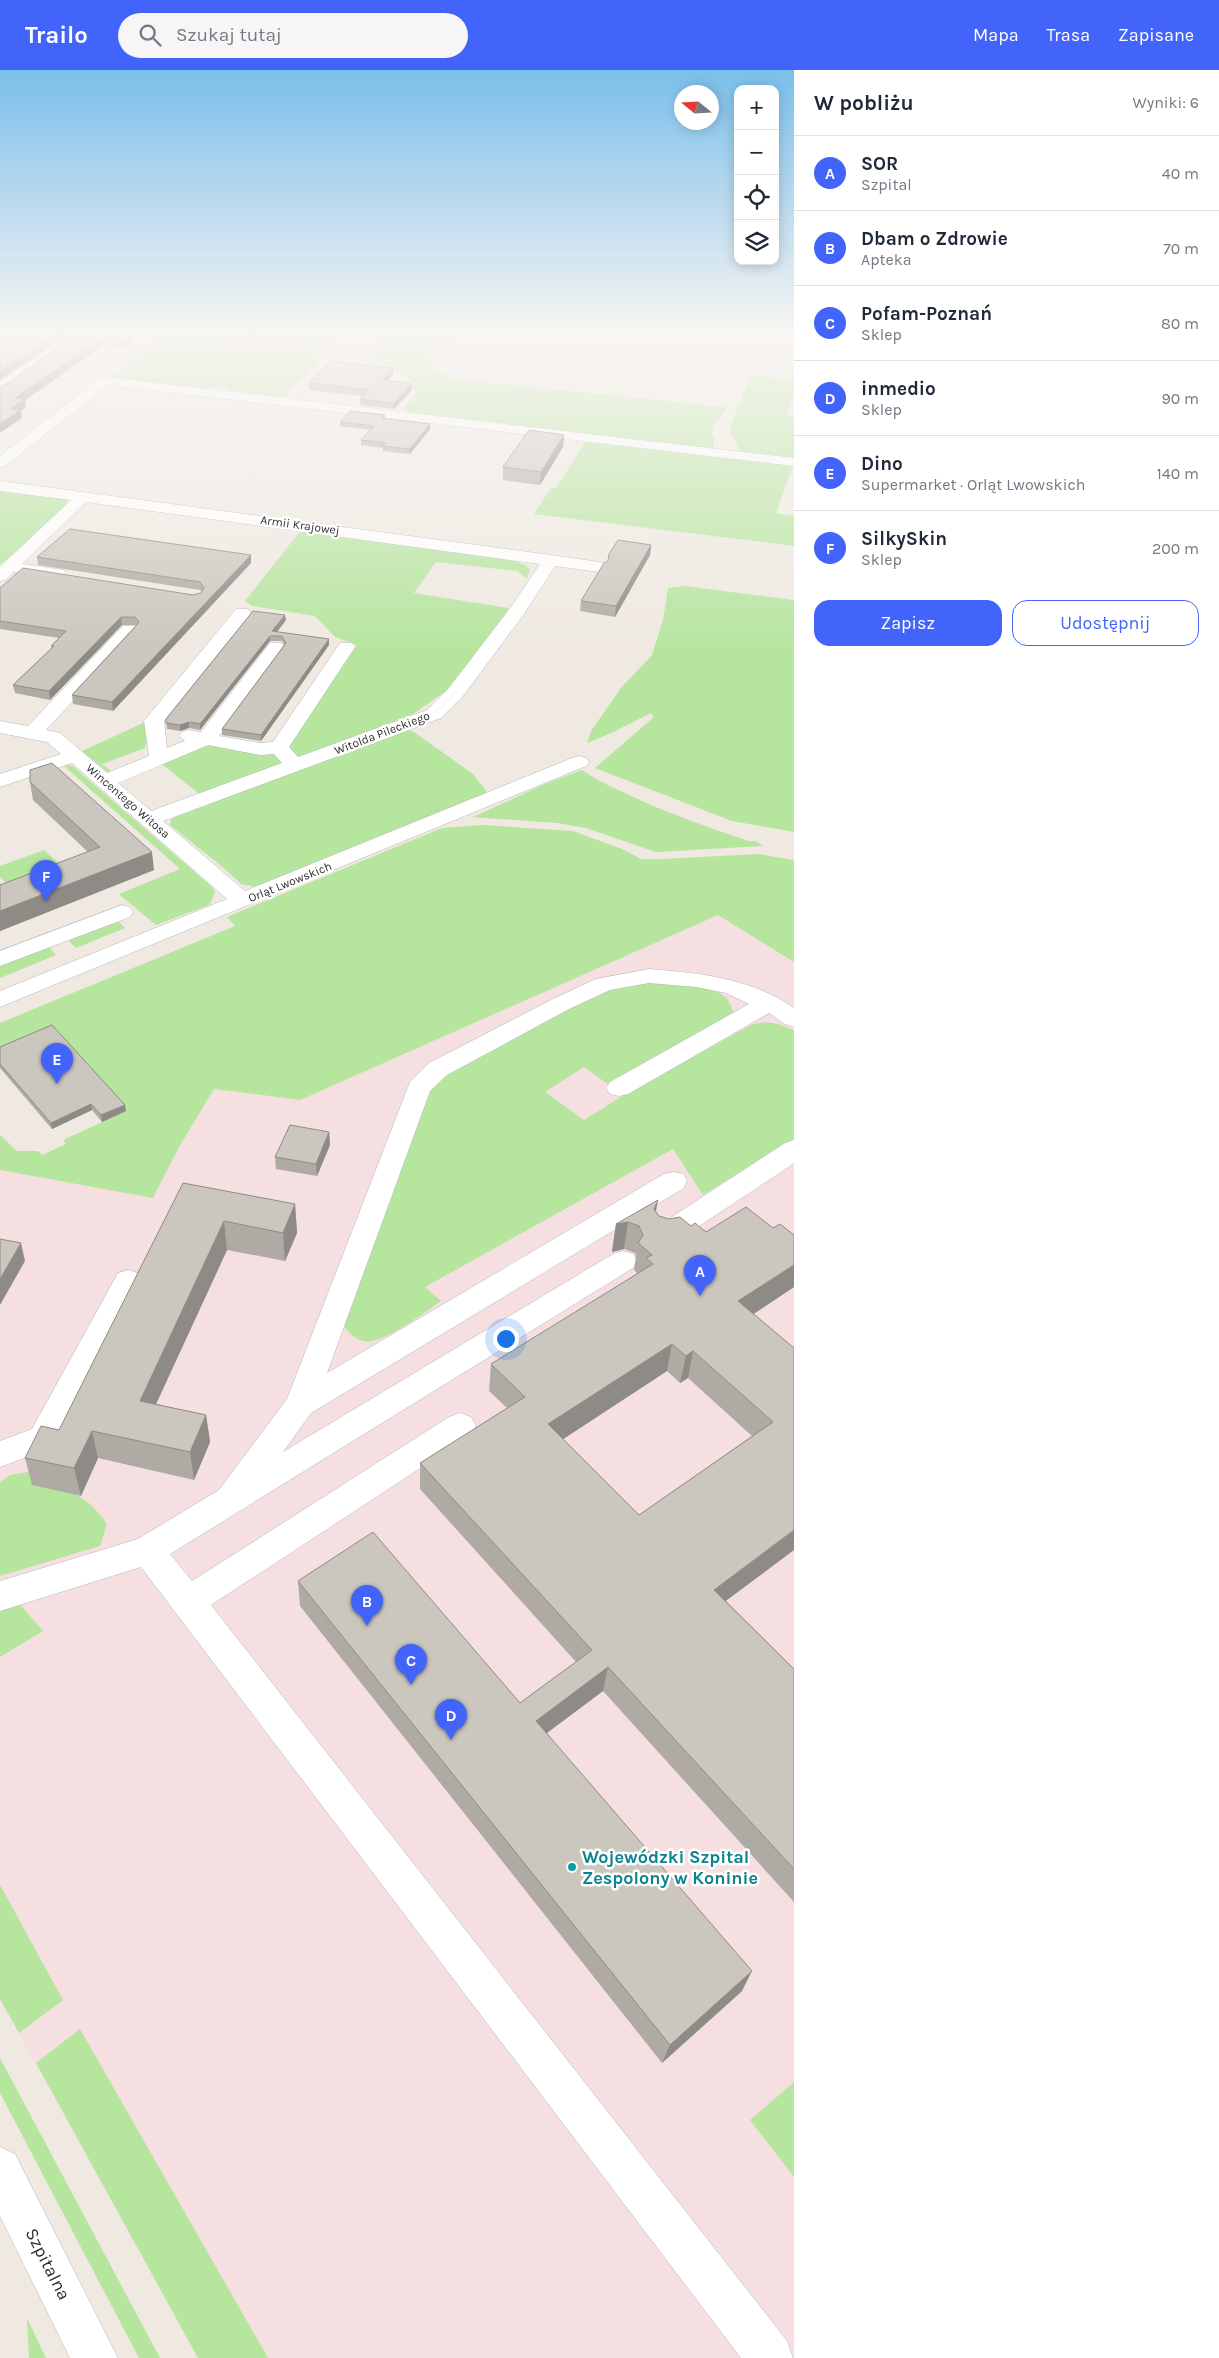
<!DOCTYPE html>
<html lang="pl">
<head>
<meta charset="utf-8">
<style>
  body { margin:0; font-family:Karla,sans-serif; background:#f6f6f7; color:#1f2937 }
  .controls { position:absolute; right:15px; top:15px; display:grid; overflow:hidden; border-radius:10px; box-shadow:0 2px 12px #0003 }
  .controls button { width:45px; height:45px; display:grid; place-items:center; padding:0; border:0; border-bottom:1px solid #e0e1e3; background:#fff; color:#1f2937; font:25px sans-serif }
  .compass { position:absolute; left:674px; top:15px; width:45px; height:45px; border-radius:50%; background:#fff; box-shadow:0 2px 12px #0003; rotate:288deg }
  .you { position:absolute; left:505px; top:1268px; width:18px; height:18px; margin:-12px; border:4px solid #fff; border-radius:50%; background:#1a73e8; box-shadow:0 0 0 8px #1a73e833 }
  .badge { display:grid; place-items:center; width:32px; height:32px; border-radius:50%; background:#4264fb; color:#fff; font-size:16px; font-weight:700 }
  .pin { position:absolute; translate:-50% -41px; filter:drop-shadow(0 1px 2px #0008) }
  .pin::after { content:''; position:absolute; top:26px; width:18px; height:15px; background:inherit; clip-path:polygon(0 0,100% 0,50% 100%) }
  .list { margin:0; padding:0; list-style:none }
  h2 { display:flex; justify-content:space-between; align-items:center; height:65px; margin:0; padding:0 20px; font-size:21px }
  h2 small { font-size:16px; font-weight:400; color:#747a83 }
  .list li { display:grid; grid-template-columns:32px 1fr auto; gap:15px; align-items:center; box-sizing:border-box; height:75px; padding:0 20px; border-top:1px solid #e0e1e3 }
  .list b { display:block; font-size:19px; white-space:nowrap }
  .list p { margin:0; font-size:16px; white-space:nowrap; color:#747a83 }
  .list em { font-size:16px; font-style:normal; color:#747a83 }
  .actions { display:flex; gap:10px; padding:15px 20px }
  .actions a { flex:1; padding:11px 0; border:1px solid #4264fb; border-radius:15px; text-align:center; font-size:18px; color:#4264fb }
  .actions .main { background:#4264fb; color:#fff }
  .icon { flex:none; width:28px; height:28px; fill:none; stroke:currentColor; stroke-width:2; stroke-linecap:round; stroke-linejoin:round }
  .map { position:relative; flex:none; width:794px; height:2288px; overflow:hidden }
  header { display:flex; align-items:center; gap:30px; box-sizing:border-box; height:70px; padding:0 25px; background:#4264fb; color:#fff }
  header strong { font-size:24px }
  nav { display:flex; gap:28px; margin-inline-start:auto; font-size:18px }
  .search { width:350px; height:45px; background:#f6f6f7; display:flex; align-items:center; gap:12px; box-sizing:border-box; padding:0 18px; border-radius:28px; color:#747a83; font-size:19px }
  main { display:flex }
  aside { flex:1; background:#fff }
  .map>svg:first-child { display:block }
  .medical { fill:#f5dfe0 }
  .green { fill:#b6e59e }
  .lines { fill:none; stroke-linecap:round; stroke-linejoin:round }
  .minor-casing { stroke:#b4b7c1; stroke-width:1 }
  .minor { fill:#fff; fill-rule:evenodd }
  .wall { fill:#afaba4; fill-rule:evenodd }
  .shaded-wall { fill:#8e8b86 }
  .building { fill:#cbc7bf; stroke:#8e8b86; fill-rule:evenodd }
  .culture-dot { fill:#0f9aa8; stroke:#fff; stroke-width:2 }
  .labels { text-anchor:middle; stroke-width:5; stroke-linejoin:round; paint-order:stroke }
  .far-street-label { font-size:12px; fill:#2e2e2e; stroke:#fff }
  .near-culture-label { font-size:18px; font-weight:bold; fill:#0d838f; stroke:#fff; text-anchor:start }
  .near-street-label { font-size:18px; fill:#2e2e2e; stroke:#fff }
</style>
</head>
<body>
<header>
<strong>Trailo</strong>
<div class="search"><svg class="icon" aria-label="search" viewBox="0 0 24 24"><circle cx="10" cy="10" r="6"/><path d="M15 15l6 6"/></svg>Szukaj tutaj</div>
<nav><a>Mapa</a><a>Trasa</a><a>Zapisane</a></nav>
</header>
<main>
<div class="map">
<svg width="794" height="2288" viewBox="0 0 794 2288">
  <rect width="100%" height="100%" fill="#efe9e1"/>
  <path class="medical" d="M 718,845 L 794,892 L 794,2288 L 198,2288 L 0,1929 L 0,1100 L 153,1128 L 179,1077 L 214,1019 L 300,1030 Z"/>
  <g class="green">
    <path d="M 197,263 L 470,263 L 441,275 L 428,287 C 434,300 442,305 455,309 L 725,337 L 726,341 L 714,353 L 711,363 L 714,369 L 713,380 L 423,348 L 404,339 L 415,324 L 414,314 L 404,304 L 366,286 L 382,269 L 372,265 L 340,263 L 322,282 C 280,273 239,265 197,263 Z"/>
    <path d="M 196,266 L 240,270 L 320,284 L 318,293 L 284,327 L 232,321 C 223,315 217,316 207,319 L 121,311 L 113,307 L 159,268 Z"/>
    <path d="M 751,305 L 794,310 L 794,323 L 787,345 L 794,347 L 794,391 L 742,385 L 729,360 Z"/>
    <path d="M 586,371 L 794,394 L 776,443 L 794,446 L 794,476 L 534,444 L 551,418 L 556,418 Z"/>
    <path d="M 0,419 L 66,428 L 68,435 L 0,495 Z"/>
    <path d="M 301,460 L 513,490 L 525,495 L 530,500 L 527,509 L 517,501 L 436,492 L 414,523 L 508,538 L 507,543 L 446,621 L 413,644 L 302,687 L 293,686 L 288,677 L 357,575 L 335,567 L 315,546 L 252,536 L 245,531 Z"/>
    <path d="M 685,516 L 794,530 L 794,762 L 732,751 L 595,698 L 654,647 L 651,643 L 611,663 L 587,673 L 591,661 L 621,618 L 652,585 L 663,550 L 668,518 Z"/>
    <path d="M 145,652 L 149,663 L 145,678 L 102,694 L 114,703 L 110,704 L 82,681 Z"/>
    <path d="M 405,659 L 414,662 L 473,704 L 489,725 L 259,818 L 241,814 L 225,799 L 170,755 L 171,749 Z"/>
    <path d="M 222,674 L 279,684 L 284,691 L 277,698 L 202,726 L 159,692 L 191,678 Z"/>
    <path d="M 69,695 L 74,697 L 213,818 L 215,823 L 209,835 L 156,855 L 119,824 L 180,799 L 64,696 Z"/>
    <path d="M 582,700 C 595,709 609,716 623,722 C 664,742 706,757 749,771 L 755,771 L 763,776 L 656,782 L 586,758 L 557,753 L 473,747 L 545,714 Z"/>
    <path d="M 483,755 L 573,761 L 622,779 L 641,789 L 663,789 L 758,784 L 794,790 L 794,892 L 718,845 L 300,1030 L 214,1019 L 179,1077 L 153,1128 L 0,1100 L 0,1065 L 17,1081 L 38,1081 L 42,1085 L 66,1074 L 63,1070 L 126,1041 L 0,984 L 0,953 L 235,856 L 227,847 L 442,758 Z"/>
    <path d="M 44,780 L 59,794 L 6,813 L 0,807 L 0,796 Z"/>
    <path d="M 116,849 L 125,858 L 76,878 L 67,869 Z"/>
    <path d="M 48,876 L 56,885 L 0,908 L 0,896 Z"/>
    <path d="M 644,911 C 667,912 709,911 726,928 C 730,931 731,937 733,942 L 724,951 L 609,1015 L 584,997 L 545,1022 L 584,1050 L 624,1025 L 751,955 C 767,950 779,953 794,961 L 794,1068 L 703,1125 L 673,1079 L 425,1217 L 441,1231 C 425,1242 381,1276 363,1271 C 352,1268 346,1259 340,1251 L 433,1013 L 448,1000 L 607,920 Z"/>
    <path d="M 40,1400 L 33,1415 C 71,1423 83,1420 107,1454 L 100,1476 L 0,1506 L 0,1412 L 10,1405 Z"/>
    <path d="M 19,1533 L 43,1561 L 0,1587 L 0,1539 Z"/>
    <path d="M 0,1815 L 63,1930 L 19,1963 L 0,1929 Z"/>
    <path d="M 80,1959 L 268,2288 L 198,2288 L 36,1993 Z"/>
    <path d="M 0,1988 L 160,2288 L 139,2288 L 0,2023 Z"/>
    <path d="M 794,2012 L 794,2107 L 750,2050 Z"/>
    <path d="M 27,2248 L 46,2288 L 29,2288 Z"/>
  </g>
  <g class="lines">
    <defs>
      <g id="minor">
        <path d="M 73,263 L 88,263 L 5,321 L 0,322 L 0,312 Z"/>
        <path d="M 108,263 L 143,263 L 150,267 C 144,274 114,270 108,263 Z"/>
        <path d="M 105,307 L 794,388 L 794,396 L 108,315 L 5,396 L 0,397 L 0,386 L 100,308 Z"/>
        <path d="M 0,411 L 551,485 L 599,492 L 605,493 L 607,497 L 605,501 L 599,502 L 555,496 L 524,544 L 463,626 L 441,648 L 163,751 L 245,821 L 572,688 L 579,686 L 586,688 L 589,692 L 586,696 L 0,937 L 0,921 L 227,829 L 72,693 L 0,717 L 0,704 L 61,684 L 47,672 L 0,663 L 0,651 L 28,656 L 123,556 L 135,556 L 138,560 L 135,564 L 46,660 L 60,663 L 107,703 L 149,686 L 144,651 L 236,539 L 248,539 L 251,543 L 164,651 L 167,678 L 185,671 L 179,666 L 182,662 L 189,660 L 201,662 L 270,573 L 282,573 L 285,577 L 219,666 L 260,673 L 273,672 L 340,573 L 352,573 L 355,577 L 289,677 L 298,687 L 427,640 L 449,618 L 511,537 L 540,494 L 86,432 L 22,494 L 64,500 L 66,504 L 64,508 L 58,509 L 13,502 L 6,510 L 0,511 L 0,497 L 71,430 L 0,421 ZM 208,675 L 260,685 L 274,684 L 282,693 L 151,741 L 118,713 Z"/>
        <path d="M 122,835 L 130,837 L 133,842 L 130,847 L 0,896 L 0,881 Z"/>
        <path d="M 649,899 C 699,903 751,908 794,938 L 794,957 L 785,954 L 769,943 L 628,1024 L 619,1026 L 610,1024 L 606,1018 L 610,1012 L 749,934 L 726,923 L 696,917 L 649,913 L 610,920 L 569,939 L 447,1005 L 430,1021 L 327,1303 L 664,1104 L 674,1102 L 684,1104 L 687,1111 L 684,1118 L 311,1343 L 283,1382 L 613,1184 L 623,1181 L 633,1184 L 637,1191 L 633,1198 L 170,1484 L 192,1511 L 449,1347 L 460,1343 L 471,1347 L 476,1356 L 471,1365 L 211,1535 L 787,2271 L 793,2288 L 741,2288 L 141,1497 L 0,1541 L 0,1511 L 138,1469 L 219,1420 L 287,1329 L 410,1012 L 429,993 L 553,929 L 596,909 Z"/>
        <path d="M 794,1070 L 794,1093 L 790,1096 L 675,1172 L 665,1175 L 655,1172 L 651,1165 L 655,1158 L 785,1073 Z"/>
        <path d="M 128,1200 L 138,1203 L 142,1211 L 54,1377 L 0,1397 L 0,1371 L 32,1359 L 118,1203 Z"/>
        <path d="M 0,2077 L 15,2084 L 118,2288 L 70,2288 L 0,2146 Z"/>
      </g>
    </defs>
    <use href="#minor" class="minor-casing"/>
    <use href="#minor" class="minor"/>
  </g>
  <g class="wall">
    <path d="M 79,263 L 133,265 L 134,272 L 126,278 L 103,276 L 25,330 L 26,337 L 21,341 L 22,348 L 5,315 Z"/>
    <path d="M 393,298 L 393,304 L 388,311 L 412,314 L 412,320 L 394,339 L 360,335 L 360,329 L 363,326 L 309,320 L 309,313 Z"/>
    <path d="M 385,345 L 385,349 L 430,354 L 430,359 L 410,384 L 383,381 L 383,378 L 361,375 L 361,370 L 370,360 L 340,356 L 340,352 Z"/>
    <path d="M 564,365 L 563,377 L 540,415 L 503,410 L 503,397 Z"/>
    <path d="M 651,475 L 650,485 L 615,547 L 580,541 L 581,531 Z"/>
    <path d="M 37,487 L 251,493 L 113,641 L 73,634 L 72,625 L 136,555 L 122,555 L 50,630 L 15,623 L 13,615 L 52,578 L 51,576 L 59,568 L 0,559 L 0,518 L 193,525 L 201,523 L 202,522 L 200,520 L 38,495 Z"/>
    <path d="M 286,550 L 277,562 L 329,569 L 329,575 L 261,671 L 222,665 L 222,659 L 284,575 L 282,571 L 270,571 L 200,660 L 189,658 L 180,661 L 167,659 L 166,649 Z"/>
    <path d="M 30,712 L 154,800 L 0,861 L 0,815 L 88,782 L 33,730 Z"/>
    <path d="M 0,977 L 126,1041 L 102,1052 L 92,1040 L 52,1059 L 0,998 Z"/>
    <path d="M 329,1062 L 330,1075 L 317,1106 L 276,1099 L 275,1087 Z"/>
    <path d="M 183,1113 L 295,1134 L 297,1163 L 285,1191 L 227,1180 L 156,1334 L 206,1345 L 210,1372 L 194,1410 L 98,1388 L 81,1426 L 32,1415 L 25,1388 L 59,1360 Z"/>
    <path d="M 656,1142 L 659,1146 L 691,1156 L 706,1162 L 773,1158 L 794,1165 L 794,1217 L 754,1244 L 794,1278 L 726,1531 L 794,1599 L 794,1832 L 603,1621 L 547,1663 L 742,1921 L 662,1993 L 300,1536 L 298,1511 L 520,1633 L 576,1592 L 420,1419 L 420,1393 L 507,1338 L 489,1321 L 491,1294 L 638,1204 L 634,1200 L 636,1186 L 635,1183 L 624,1179 L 612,1182 L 616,1154 ZM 667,1301 L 680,1313 L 688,1308 L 752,1366 L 639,1445 L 563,1369 Z"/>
  </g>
  <g class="shaded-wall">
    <path d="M 58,263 L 70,263 L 0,310 L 0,301 Z"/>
    <path d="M 133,265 L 134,272 L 126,278 L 125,271 Z"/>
    <path d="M 102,268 L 103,276 L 25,330 L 26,337 L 21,341 L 22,348 L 0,363 L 0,354 L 11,339 L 15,328 Z"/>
    <path d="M 393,298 L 393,304 L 383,317 L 383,310 Z"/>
    <path d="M 412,314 L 412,320 L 394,339 L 394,333 Z"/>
    <path d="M 430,354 L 430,359 L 410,384 L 410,379 Z"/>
    <path d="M 564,365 L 563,377 L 540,415 L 541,402 Z"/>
    <path d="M 651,475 L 650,485 L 615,547 L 616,536 Z"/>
    <path d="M 251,485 L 251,493 L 113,641 L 112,632 Z"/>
    <path d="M 285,545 L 286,550 L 273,567 L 272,561 Z"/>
    <path d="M 121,547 L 122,555 L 50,630 L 49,621 Z"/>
    <path d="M 270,566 L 270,571 L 200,660 L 200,654 Z"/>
    <path d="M 329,569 L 329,575 L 261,671 L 261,665 Z"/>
    <path d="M 189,652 L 189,658 L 180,661 L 180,655 Z"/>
    <path d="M 152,782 L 154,800 L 0,861 L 0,841 Z"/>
    <path d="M 91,1034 L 92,1040 L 52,1059 L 51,1053 Z"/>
    <path d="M 125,1035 L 126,1041 L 102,1052 L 101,1045 Z"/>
    <path d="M 329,1062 L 330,1075 L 317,1106 L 316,1094 Z"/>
    <path d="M 658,1130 L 653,1157 L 654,1139 Z"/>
    <path d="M 295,1134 L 297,1163 L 285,1191 L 283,1163 Z"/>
    <path d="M 224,1151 L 227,1180 L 145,1358 L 140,1331 Z"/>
    <path d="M 628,1152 L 624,1179 L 612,1182 L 616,1154 Z"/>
    <path d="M 21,1173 L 25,1191 L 0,1235 L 0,1209 Z"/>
    <path d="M 794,1195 L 794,1217 L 732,1258 L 738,1231 Z"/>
    <path d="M 672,1274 L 667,1301 L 545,1381 L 548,1354 Z"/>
    <path d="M 693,1281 L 688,1308 L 680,1313 L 686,1286 Z"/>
    <path d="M 206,1345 L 210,1372 L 194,1410 L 190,1382 Z"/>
    <path d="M 92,1361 L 98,1388 L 81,1426 L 74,1398 Z"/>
    <path d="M 794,1460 L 794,1480 L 707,1545 L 714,1520 Z"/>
    <path d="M 608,1597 L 603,1621 L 532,1674 L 536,1651 Z"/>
    <path d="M 752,1901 L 742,1921 L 662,1993 L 670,1975 Z"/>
  </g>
  <g class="building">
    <path d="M 0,263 L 58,263 L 0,301 Z"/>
    <path d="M 79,263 L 121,263 L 133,265 L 125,271 L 102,268 L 15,328 L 24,329 L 11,339 L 20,340 L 0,354 L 0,316 L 5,315 Z"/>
    <path d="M 331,291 L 393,298 L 383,310 L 412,314 L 394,333 L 360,329 L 368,320 L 309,313 Z"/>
    <path d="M 350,341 L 385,345 L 381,348 L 430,354 L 410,379 L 383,376 L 385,373 L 361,370 L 374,356 L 340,352 Z"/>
    <path d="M 529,360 L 564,365 L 541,402 L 503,397 Z"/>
    <path d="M 70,459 L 251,485 L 112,632 L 72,625 L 135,557 L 139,552 L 135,547 L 121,547 L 49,621 L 13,615 L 54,576 L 51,576 L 66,561 L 0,551 L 0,518 L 23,498 L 193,525 L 201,523 L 204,518 L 200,512 L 37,487 Z"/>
    <path d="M 618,470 L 651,475 L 616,536 L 581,531 L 604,493 L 608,491 L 609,484 Z"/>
    <path d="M 253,541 L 285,545 L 272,561 L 329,569 L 261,665 L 222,659 L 286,573 L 282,566 L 270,566 L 200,654 L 189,652 L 180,655 L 166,653 L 166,649 Z"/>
    <path d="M 52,693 L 152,782 L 0,841 L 0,815 L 100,777 L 30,712 L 30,700 Z"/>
    <path d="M 52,955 L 125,1035 L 101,1045 L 91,1034 L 51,1053 L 0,994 L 0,977 Z"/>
    <path d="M 290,1055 L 329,1062 L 316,1094 L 275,1087 Z"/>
    <path d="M 183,1113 L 295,1134 L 283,1163 L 224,1151 L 140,1331 L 206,1345 L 190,1382 L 92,1361 L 74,1398 L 25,1388 L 41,1356 L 59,1360 Z"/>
    <path d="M 658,1130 L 654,1139 L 659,1146 L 669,1149 L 680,1147 L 691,1156 L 695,1153 L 706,1162 L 746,1137 L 773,1158 L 780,1154 L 794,1165 L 794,1195 L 738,1231 L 794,1278 L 794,1460 L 714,1520 L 794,1599 L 794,1799 L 608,1597 L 536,1651 L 752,1901 L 670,1975 L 298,1511 L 373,1462 L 520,1633 L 592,1580 L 420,1393 L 525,1327 L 491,1294 L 653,1194 L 646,1188 L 652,1185 L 638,1173 L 643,1165 L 639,1156 L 628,1152 L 616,1154 ZM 672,1274 L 686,1286 L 693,1281 L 773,1352 L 639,1445 L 548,1354 Z"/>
    <path d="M 0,1169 L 21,1173 L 0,1209 Z"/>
  </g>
  <linearGradient id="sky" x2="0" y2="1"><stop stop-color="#7abfeb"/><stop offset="0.45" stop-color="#f8f5f2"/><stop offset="1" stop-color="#f8f5f2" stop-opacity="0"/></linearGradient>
  <rect width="794" height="583" fill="url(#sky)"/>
  <circle class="culture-dot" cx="572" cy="1797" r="5"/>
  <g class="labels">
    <g class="far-street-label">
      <text transform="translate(300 455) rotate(8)" y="4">Armii Krajowej</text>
      <text transform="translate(382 663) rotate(-21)" y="4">Witolda Pileckiego</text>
      <text transform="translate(128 731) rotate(41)" y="4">Wincentego Witosa</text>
      <text transform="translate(290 812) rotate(-22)" y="4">Orląt Lwowskich</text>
    </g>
    <g class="near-culture-label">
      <text x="582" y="1793">Wojewódzki Szpital<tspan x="582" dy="21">Zespolony w Koninie</tspan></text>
    </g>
    <g class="near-street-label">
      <text transform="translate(48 2194) rotate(63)" y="6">Szpitalna</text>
    </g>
  </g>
</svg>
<div class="controls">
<button>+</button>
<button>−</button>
<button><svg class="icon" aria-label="locate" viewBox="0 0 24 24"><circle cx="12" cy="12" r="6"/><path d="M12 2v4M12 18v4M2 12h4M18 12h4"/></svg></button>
<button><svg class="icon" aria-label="layers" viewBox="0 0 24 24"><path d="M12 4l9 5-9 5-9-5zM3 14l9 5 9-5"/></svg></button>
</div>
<svg class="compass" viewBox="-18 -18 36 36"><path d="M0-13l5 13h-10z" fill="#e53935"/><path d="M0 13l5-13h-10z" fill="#747a83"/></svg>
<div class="you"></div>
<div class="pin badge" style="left:700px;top:1226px">A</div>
<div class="pin badge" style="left:367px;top:1556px">B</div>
<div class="pin badge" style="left:411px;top:1615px">C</div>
<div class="pin badge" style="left:451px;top:1670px">D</div>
<div class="pin badge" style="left:57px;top:1014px">E</div>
<div class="pin badge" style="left:46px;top:831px">F</div>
</div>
<aside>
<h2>W pobliżu<small>Wyniki: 6</small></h2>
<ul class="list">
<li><span class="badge">A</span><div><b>SOR</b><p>Szpital</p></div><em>40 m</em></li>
<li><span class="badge">B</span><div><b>Dbam o Zdrowie</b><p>Apteka</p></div><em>70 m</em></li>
<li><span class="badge">C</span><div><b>Pofam-Poznań</b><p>Sklep</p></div><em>80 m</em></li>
<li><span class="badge">D</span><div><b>inmedio</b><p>Sklep</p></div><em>90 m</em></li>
<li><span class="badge">E</span><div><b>Dino</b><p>Supermarket · Orląt Lwowskich</p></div><em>140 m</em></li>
<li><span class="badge">F</span><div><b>SilkySkin</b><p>Sklep</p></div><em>200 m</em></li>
</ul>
<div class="actions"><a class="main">Zapisz</a><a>Udostępnij</a></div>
</aside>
</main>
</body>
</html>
